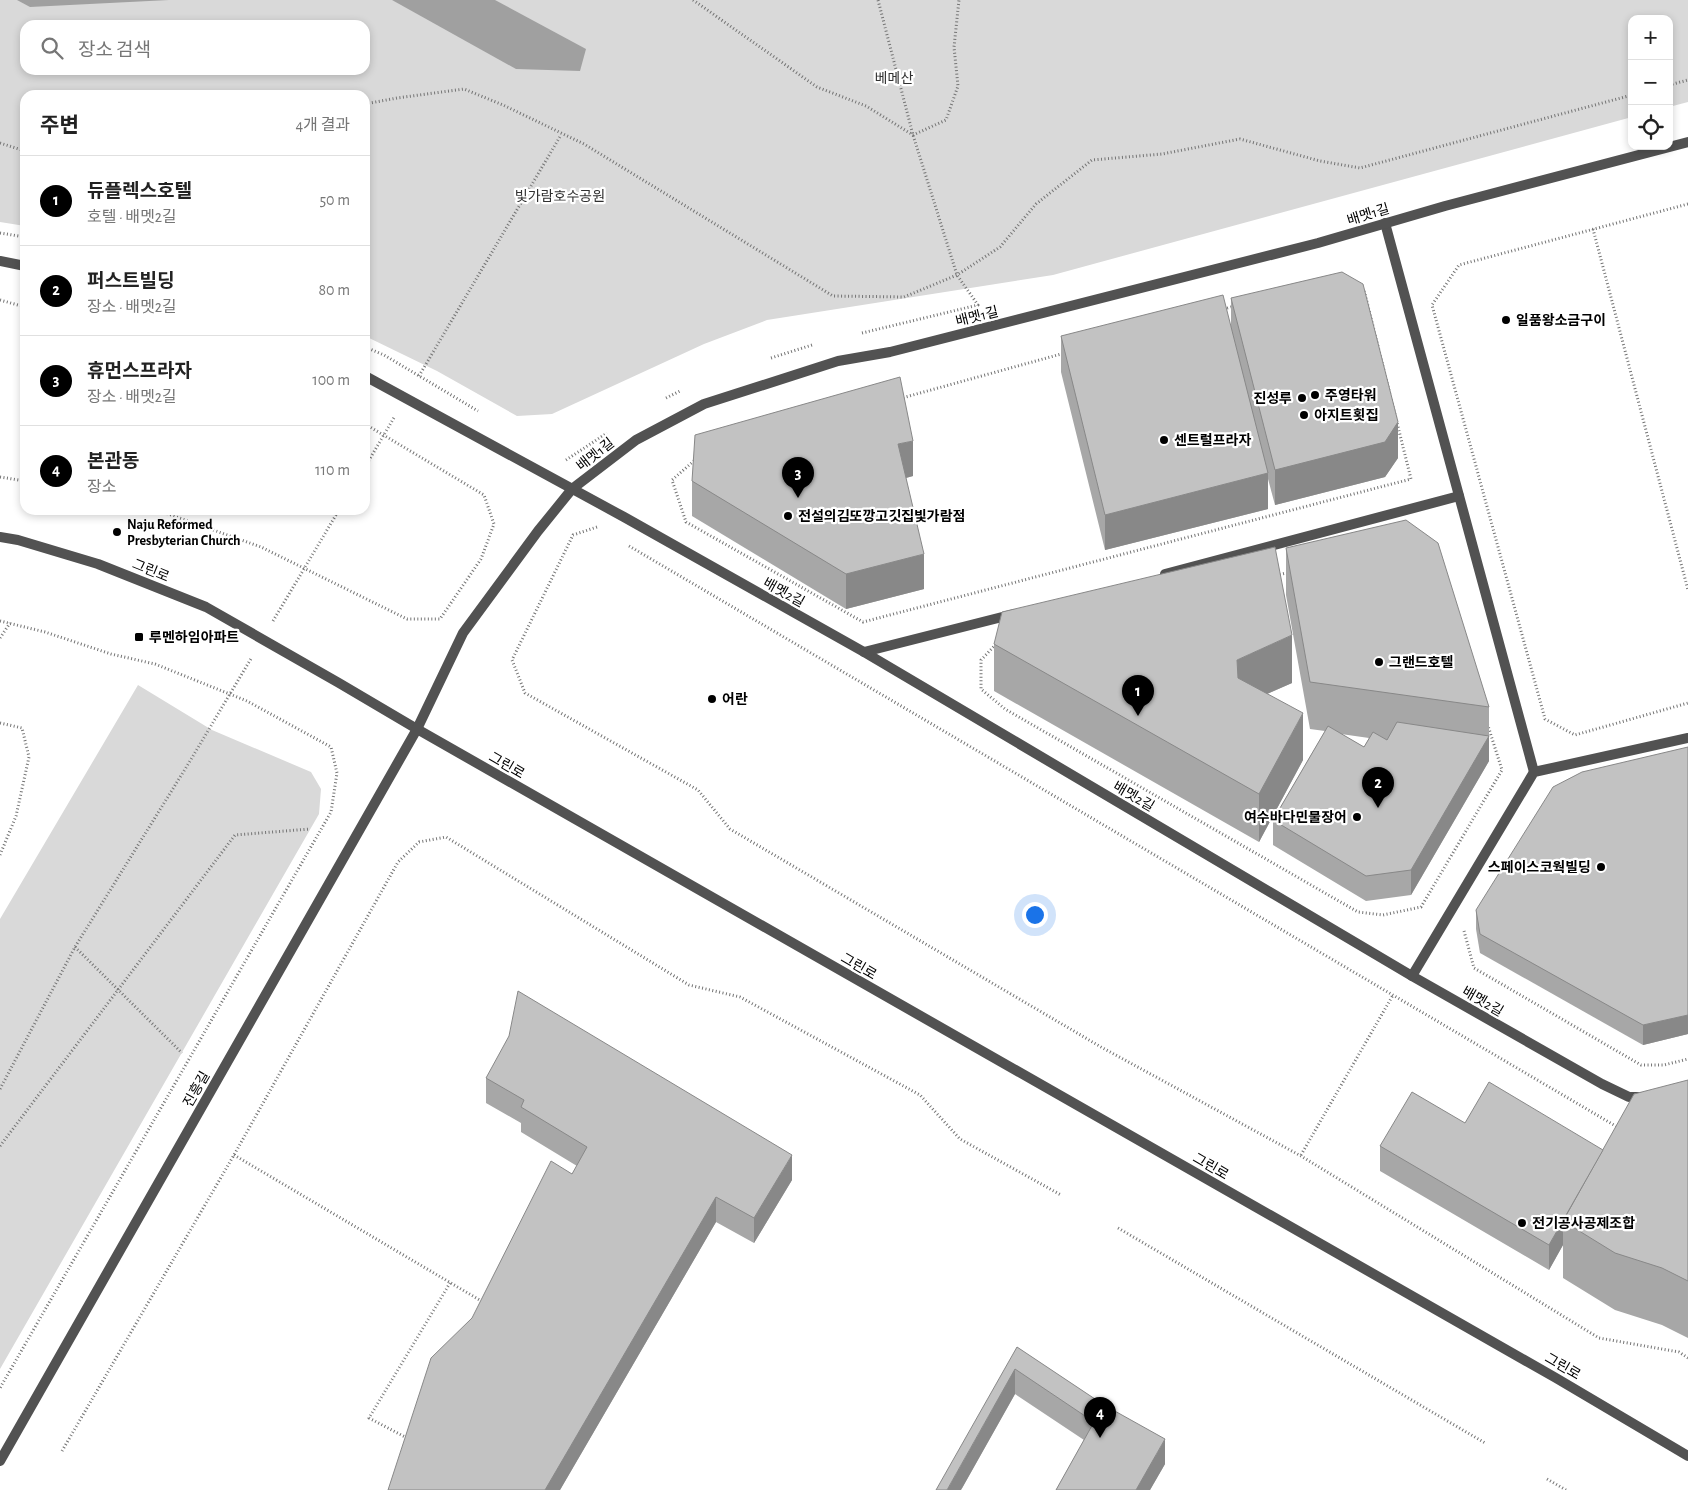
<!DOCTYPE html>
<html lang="ko">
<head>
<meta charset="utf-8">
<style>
  body { margin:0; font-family:"Alegreya Sans","Noto Sans KR",sans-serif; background:#f2f2f2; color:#222 }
  .controls { position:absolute; right:15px; top:15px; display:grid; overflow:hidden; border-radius:10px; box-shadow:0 2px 8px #0003 }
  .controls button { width:45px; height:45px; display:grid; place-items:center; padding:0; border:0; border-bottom:1px solid #e0e0e0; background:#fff; color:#222; font:25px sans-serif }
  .you { position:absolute; left:1034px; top:914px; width:18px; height:18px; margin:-12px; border:4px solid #fff; border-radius:50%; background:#1a73e8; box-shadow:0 0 0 8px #1a73e833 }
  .badge { display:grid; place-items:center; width:32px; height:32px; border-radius:50%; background:#000; color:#fff; font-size:16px; font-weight:700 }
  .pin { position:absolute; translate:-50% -41px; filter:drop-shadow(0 1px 2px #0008) }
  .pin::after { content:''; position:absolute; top:26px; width:18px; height:15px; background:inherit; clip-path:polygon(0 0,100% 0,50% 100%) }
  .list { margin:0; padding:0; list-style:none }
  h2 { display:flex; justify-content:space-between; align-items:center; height:65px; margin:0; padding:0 20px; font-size:21px }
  h2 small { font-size:16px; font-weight:400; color:#767676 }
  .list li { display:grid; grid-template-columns:32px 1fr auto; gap:15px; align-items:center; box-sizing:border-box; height:90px; padding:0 20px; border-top:1px solid #e0e0e0 }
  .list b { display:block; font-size:19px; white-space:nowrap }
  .list p { margin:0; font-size:16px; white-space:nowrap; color:#767676 }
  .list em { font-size:16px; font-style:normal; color:#767676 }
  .icon { flex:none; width:28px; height:28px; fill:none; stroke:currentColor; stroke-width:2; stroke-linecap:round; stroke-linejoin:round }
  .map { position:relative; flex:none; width:1688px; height:1490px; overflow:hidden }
  .search { position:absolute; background:#fff; box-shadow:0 2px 8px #0003; left:20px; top:20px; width:350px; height:55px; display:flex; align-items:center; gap:12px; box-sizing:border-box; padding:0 18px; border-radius:15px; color:#767676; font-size:19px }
  .panel { position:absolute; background:#fff; box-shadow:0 2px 8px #0003; left:20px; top:90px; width:350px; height:425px; border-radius:15px }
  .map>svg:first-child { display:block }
  .green { fill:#d9d9d9; fill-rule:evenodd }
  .water { fill:#a0a0a0 }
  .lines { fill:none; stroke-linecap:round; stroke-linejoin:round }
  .path { stroke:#747474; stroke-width:3; stroke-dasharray:1 2.5; stroke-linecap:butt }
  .minor { stroke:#525252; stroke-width:10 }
  .tertiary { stroke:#525252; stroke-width:10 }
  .wall { fill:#a7a7a7; fill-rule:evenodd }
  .shaded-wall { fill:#888 }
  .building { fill:#c2c2c2; stroke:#888 }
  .poi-dot { fill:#000; stroke:#fff; stroke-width:2 }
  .labels { text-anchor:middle; stroke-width:4.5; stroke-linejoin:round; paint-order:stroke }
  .park-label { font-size:14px; fill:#303030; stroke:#fff }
  .street-label { font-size:14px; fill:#000; stroke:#fff }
  .poi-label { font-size:14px; font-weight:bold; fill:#000; stroke:#fff; text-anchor:start }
</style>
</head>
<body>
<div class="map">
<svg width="1688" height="1490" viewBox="0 0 1688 1490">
  <rect width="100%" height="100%" fill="#fff"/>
  <g class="green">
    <path d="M 0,0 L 1688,0 L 1688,102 L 1669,107 L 1669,19 L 1632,19 L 1632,117 L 1053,275 L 767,320 L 704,344 L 552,414 L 517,416 L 437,371 L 365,336 L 365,95 L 25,95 L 25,226 L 0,222 ZM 25,25 L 365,25 L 365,70 L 25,70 Z"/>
    <path d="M 138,685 L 212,730 L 311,772 L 321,789 L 319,814 L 0,1369 L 0,919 Z"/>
  </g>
  <g class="water">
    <path d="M 17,0 L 169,0 L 30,7 Z"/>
    <path d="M 392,0 L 495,0 L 586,49 L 580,71 L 516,69 Z"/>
  </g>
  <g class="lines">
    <g class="path">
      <path d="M 693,0 L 817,87 L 866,106 L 913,135 L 946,120 L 958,86 L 954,47 L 959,0"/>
      <path d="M 1669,85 L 1688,80"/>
      <path d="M 365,104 L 397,98 L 464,89 L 503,105 L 584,144 L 833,296 L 904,297 L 957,275 L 1000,247 L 1036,204 L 1092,160 L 1162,154 L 1240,139 L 1320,161 L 1360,168 L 1632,95"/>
      <path d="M 0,143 L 25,151"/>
      <path d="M 1688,204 L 1459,265 L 1432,305 L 1545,719 L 1575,735 L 1688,703"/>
      <path d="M 1593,229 L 1688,590"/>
      <path d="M 0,233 L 25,237"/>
      <path d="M 1336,278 L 1364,290 L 1411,479 L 863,622 L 686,522 L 672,480 L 703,453 Z"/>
      <path d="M 0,300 L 25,307"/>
      <path d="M 862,333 L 978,305 L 957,275 L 913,135 L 878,0"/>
      <path d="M 365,347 L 384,355 L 478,411"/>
      <path d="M 771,358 L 812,345"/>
      <path d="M 419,376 L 561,135"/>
      <path d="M 666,398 L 680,391"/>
      <path d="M 566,460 L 607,433"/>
      <path d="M 365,467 L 395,416"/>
      <path d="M 0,477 L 25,481"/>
      <path d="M 157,510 L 261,547 L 407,619 L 440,619 L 481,559 L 494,524 L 484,495 L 365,424"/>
      <path d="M 597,527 L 573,535 L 512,660 L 525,693 L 698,790 L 730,829 L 1101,1047 L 1301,1156 L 1599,1338 L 1679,1352 L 1688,1358"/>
      <path d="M 1406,545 L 1432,549 L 1502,770 L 1421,907 L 1383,915 L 1358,912 L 1005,709 L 981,689 L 981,660 L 1000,640 Z"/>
      <path d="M 629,546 L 1619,1128"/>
      <path d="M 0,621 L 45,632 L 111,654 L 155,664 L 247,701 L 331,747 L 337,773 L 331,812 L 0,1388"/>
      <path d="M 273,621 L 339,510"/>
      <path d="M 0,638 L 10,623"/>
      <path d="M 0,723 L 22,728 L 29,757 L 16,816 L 0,855"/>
      <path d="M 1464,931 L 1474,968 L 1641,1065 L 1664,1065 L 1688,1059"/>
      <path d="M 75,947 L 182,1053"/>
      <path d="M 0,1089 L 75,947 L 187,766 L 252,657"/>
      <path d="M 0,1146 L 235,835 L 310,829"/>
      <path d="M 234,1155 L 483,1302"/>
      <path d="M 1301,1155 L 1393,995"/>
      <path d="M 1118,1228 L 1485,1443"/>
      <path d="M 407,1438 L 369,1418 L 450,1283"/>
      <path d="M 62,1451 L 234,1155 L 398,862 L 419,842 L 446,837 L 689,985 L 740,997 L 920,1095 L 960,1139 L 1061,1195"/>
      <path d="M 1547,1479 L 1566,1490"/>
    </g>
    <g class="minor">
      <path d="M 1385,223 L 1534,772"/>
      <path d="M 0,261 L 25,266"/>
      <path d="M 365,376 L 624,517 L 864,652 L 1412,976 L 1602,1084 L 1629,1097 L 1645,1097"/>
      <path d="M 1165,574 L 1459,496"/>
      <path d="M 864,652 L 1014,614"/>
      <path d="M 1412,976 L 1534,772 L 1688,738"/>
    </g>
    <g class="tertiary">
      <path d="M 0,537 L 18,540 L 98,564 L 206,607 L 339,683 L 417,729 L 1556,1378 L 1688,1456"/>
      <path d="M 0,1461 L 417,729 L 463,633 L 538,531 L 572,489 L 636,440 L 704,404 L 838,361 L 890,352 L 1318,243 L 1445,206 L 1688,142"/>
    </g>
  </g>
  <g class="wall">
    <path d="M 1231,298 L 1398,458 L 1385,477 L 1275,505 L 1268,479 L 1268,509 L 1105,550 L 1061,372 L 1061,336 L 1231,327 Z"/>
    <path d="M 913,476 L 906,478 L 924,589 L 846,609 L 692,516 L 692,481 Z"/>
    <path d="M 1286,548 L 1489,707 L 1489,761 L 1411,895 L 1366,901 L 1273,845 L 1273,820 L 1325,731 L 1310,729 L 1286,595 ZM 1341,734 L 1369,738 L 1364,747 Z"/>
    <path d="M 994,644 L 1292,683 L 1267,694 L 1303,760 L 1259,842 L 994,691 Z"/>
    <path d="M 1688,747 L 1688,1034 L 1643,1045 L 1480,953 L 1476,929 L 1476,910 Z"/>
    <path d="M 486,1078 L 792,1180 L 754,1243 L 716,1222 L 560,1490 L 388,1490 L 472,1318 L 572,1174 L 577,1166 L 521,1132 L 521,1123 L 486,1103 Z"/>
    <path d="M 1688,1080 L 1688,1338 L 1662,1325 L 1615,1310 L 1563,1278 L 1563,1245 L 1549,1270 L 1380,1171 L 1380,1146 L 1465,1123 L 1603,1150 Z"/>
    <path d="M 1017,1347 L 1165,1464 L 1150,1490 L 1056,1490 L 1084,1440 L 1015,1394 L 961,1490 Z"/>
  </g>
  <g class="shaded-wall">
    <path d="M 1398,422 L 1398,458 L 1385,477 L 1275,505 L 1275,470 Z"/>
    <path d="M 913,441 L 913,476 L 898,480 L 898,444 Z"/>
    <path d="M 1268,473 L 1268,509 L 1105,550 L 1105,515 Z"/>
    <path d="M 924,554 L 924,589 L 846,609 L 846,574 Z"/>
    <path d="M 1292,635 L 1292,683 L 1237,707 L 1237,660 Z"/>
    <path d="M 1303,713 L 1303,760 L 1259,842 L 1259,794 Z"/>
    <path d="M 1489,736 L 1489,761 L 1411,895 L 1411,870 Z"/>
    <path d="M 1688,1015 L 1688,1034 L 1643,1045 L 1643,1025 Z"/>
    <path d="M 792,1155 L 792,1180 L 754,1243 L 754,1218 Z"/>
    <path d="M 716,1197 L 716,1222 L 560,1490 L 545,1490 Z"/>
    <path d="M 1563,1221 L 1563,1245 L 1549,1270 L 1549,1245 Z"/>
    <path d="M 1015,1369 L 1015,1394 L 961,1490 L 947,1490 Z"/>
    <path d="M 1165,1439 L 1165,1464 L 1150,1490 L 1136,1490 Z"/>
  </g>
  <g class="building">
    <path d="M 1342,272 L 1363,284 L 1398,422 L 1385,442 L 1275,470 L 1231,298 Z"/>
    <path d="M 1223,295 L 1268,473 L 1105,515 L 1061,336 Z"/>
    <path d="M 900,377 L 913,441 L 898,444 L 924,554 L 846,574 L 692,481 L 695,435 Z"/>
    <path d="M 1406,520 L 1438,543 L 1489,707 L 1310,682 L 1286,548 Z"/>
    <path d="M 1275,547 L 1292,635 L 1237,660 L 1238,678 L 1303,713 L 1259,794 L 994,644 L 1002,612 Z"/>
    <path d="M 1397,722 L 1489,736 L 1411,870 L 1366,876 L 1273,820 L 1328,726 L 1364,747 L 1373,732 L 1387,740 Z"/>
    <path d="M 1688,747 L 1688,1015 L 1643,1025 L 1480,934 L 1476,910 L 1553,787 L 1582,772 Z"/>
    <path d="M 518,991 L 792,1155 L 754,1218 L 716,1197 L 545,1490 L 388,1490 L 431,1358 L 472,1318 L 551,1161 L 572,1174 L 587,1147 L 521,1107 L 524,1100 L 486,1078 L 509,1036 Z"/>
    <path d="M 1688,1080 L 1688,1281 L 1662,1268 L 1615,1253 L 1563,1221 L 1634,1094 Z"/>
    <path d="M 1489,1082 L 1603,1150 L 1549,1245 L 1380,1146 L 1412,1092 L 1465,1123 Z"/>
    <path d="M 1017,1347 L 1104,1405 L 1165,1439 L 1136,1490 L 1056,1490 L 1094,1422 L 1015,1369 L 947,1490 L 936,1490 Z"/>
  </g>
  <g class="poi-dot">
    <circle cx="1506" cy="320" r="5"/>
    <circle cx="1315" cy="395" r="5"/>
    <circle cx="1302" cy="398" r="5"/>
    <circle cx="1304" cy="415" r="5"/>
    <circle cx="1164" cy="440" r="5"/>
    <circle cx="788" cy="516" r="5"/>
    <circle cx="117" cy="532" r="5"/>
    <rect x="134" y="632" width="10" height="10" rx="2.5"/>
    <circle cx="1379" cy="662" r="5"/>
    <circle cx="712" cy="699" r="5"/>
    <circle cx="1357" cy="817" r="5"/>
    <circle cx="1601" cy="867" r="5"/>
    <circle cx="1522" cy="1223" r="5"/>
  </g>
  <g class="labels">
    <g class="park-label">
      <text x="894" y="83">베메산</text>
      <text x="560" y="201">빛가람호수공원</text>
    </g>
    <g class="street-label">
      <text transform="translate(1368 214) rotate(-17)" y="5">배멧1길</text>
      <text transform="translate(977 316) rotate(-14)" y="5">배멧1길</text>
      <text transform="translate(595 454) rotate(-38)" y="5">배멧1길</text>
      <text transform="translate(151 570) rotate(22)" y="5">그린로</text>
      <text transform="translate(784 592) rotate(29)" y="5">배멧2길</text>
      <text transform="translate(507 765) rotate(30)" y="5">그린로</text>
      <text transform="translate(1134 796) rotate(30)" y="5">배멧2길</text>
      <text transform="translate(859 966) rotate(30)" y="5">그린로</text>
      <text transform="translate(1483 1001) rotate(30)" y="5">배멧2길</text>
      <text transform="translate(196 1089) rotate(-60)" y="5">진흥길</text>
      <text transform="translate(1211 1166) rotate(30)" y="5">그린로</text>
      <text transform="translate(1563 1366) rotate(30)" y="5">그린로</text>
    </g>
    <g class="poi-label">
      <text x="1516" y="325">일품왕소금구이</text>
      <text x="1325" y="400">주영타워</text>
      <text x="1292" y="403" text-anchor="end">진성루</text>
      <text x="1314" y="420">아지트횟집</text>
      <text x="1174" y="445">센트럴프라자</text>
      <text x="798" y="521">전설의김또깡고깃집빛가람점</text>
      <text x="127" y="529">Naju Reformed<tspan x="127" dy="16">Presbyterian Church</tspan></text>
      <text x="149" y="642">루멘하임아파트</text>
      <text x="1389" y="667">그랜드호텔</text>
      <text x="722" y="704">어란</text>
      <text x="1347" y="822" text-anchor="end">여수바다민물장어</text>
      <text x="1591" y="872" text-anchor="end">스페이스코웍빌딩</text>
      <text x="1532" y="1228">전기공사공제조합</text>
    </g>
  </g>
</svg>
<div class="controls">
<button>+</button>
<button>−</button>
<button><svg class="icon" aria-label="locate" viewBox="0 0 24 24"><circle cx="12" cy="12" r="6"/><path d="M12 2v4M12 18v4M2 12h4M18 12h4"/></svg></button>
</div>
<div class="you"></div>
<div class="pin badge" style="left:1138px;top:716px">1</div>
<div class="pin badge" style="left:1378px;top:808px">2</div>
<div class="pin badge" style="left:798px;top:498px">3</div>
<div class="pin badge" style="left:1100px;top:1438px">4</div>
<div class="search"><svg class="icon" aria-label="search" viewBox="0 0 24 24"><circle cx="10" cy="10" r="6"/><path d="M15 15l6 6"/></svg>장소 검색</div>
<section class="panel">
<h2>주변<small>4개 결과</small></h2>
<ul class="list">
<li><span class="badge">1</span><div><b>듀플렉스호텔</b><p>호텔 · 배멧2길</p></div><em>50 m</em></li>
<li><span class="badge">2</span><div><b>퍼스트빌딩</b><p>장소 · 배멧2길</p></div><em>80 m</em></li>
<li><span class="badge">3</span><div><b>휴먼스프라자</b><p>장소 · 배멧2길</p></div><em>100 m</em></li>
<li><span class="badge">4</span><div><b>본관동</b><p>장소</p></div><em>110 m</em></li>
</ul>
</section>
</div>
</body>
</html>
